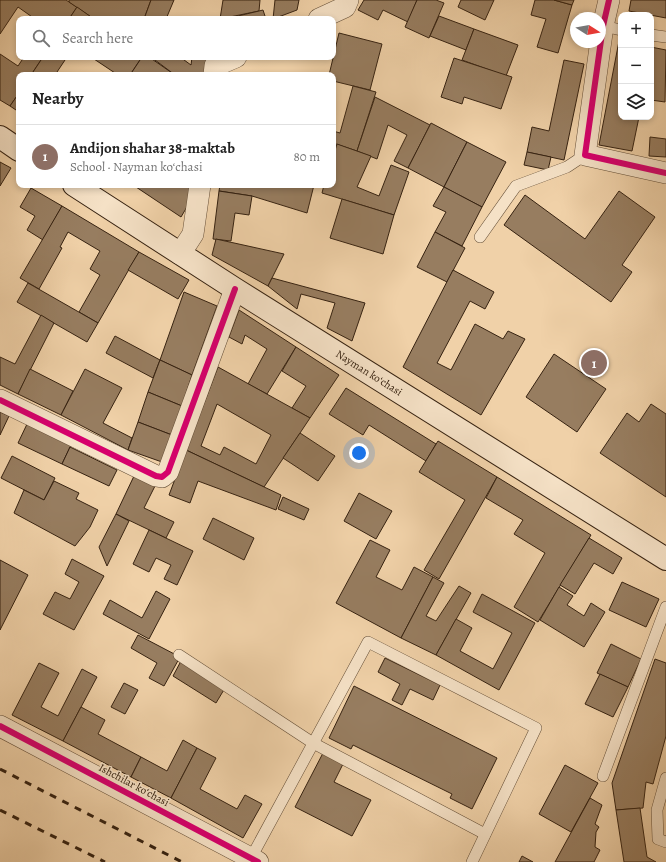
<!DOCTYPE html>
<meta charset="utf-8">
<style>
body{margin:0;font-family:Alegreya,serif;background:#f2f2f2;color:#222}
.controls{position:absolute;right:12px;top:12px;display:grid;overflow:hidden;border-radius:8px;box-shadow:0 2px 6px #0003}
.controls button{width:36px;height:36px;display:grid;place-items:center;padding:0;border:0;border-bottom:1px solid #e0e0e0;background:#fff;color:#222;font:20px sans-serif}
.compass{position:absolute;left:570px;top:12px;width:36px;height:36px;border-radius:50%;background:#fff;box-shadow:0 2px 6px #0003;rotate:101deg}
.you{position:absolute;left:359px;top:453px;width:14px;height:14px;margin:-10px;border:3px solid #fff;border-radius:50%;background:#1a73e8;box-shadow:0 0 0 6px #1a73e833}
.badge{display:grid;place-items:center;width:26px;height:26px;border-radius:50%;background:#2563eb;color:#fff;font-size:13px;font-weight:700}
.pin{position:absolute;translate:-50% -50%;border:2px solid #fff;box-shadow:0 1px 4px #0006}
.list{margin:0;padding:0;list-style:none}
h2{display:flex;justify-content:space-between;align-items:center;height:52px;margin:0;padding:0 16px;font-size:17px}
h2 small{font-size:13px;font-weight:400;color:#767676}
.list li{display:grid;grid-template-columns:26px 1fr auto;gap:12px;align-items:center;box-sizing:border-box;height:64px;padding:0 16px;border-top:1px solid #e0e0e0}
.list b{display:block;font-size:15px;white-space:nowrap}
.list p{margin:0;font-size:13px;white-space:nowrap;color:#767676}
.list em{font-size:13px;font-style:normal;color:#767676}
.icon{flex:none;width:22px;height:22px;fill:none;stroke:currentColor;stroke-width:2;stroke-linecap:round;stroke-linejoin:round}
.map{position:relative;flex:none;width:666px;height:862px;overflow:hidden}
.search{position:absolute;background:#fff;box-shadow:0 2px 6px #0003;left:16px;top:16px;width:320px;height:44px;display:flex;align-items:center;gap:10px;box-sizing:border-box;padding:0 14px;border-radius:8px;color:#767676;font-size:15px}
.panel{position:absolute;background:#fff;box-shadow:0 2px 6px #0003;left:16px;top:72px;width:320px;height:116px;border-radius:8px}
.map>svg:first-child{display:block}
.building{fill:#977d60;stroke:#362211;fill-rule:evenodd}
.lines{fill:none;stroke-linecap:round;stroke-linejoin:round}
.service-casing{stroke:#644e37;stroke-width:12}
.minor-casing{stroke:#644e37;stroke-width:22}
.secondary-casing{stroke:#362211;stroke-width:24}
.service{stroke:#f5e1c6;stroke-width:11}
.minor{stroke:#f5e1c6;stroke-width:21}
.secondary{stroke:#f5e1c6;stroke-width:22}
.rail{stroke:#362211;stroke-width:3;stroke-dasharray:7 7;stroke-linecap:butt}
.cycleway-casing{stroke:#f5e1c6;stroke-width:8}
.cycleway{stroke:#d6006c;stroke-width:6}
.labels{text-anchor:middle;dominant-baseline:central;stroke-width:3;stroke-linejoin:round;paint-order:stroke}
.street-label{font-size:11px;fill:#362211;stroke:#f5e1c6}
</style>
<div class="map">
<svg width="666" height="862" viewBox="0 0 666 862">
<rect width="100%" height="100%" fill="#f0d1a8"/>
<filter id="stains"><feTurbulence type="fractalNoise" baseFrequency=".005" numOctaves="4"/><feColorMatrix values="0 0 0 0 .2 0 0 0 0 .09 0 0 0 0 .02 0 0 0 .5 -.17"/></filter>
<radialGradient id="worn" r=".72"><stop offset=".6" stop-color="#630" stop-opacity="0"/><stop offset="1" stop-color="#630" stop-opacity=".3"/></radialGradient>
<g class="building">
<path d="M 0,0 L 66,0 L 77,7 L 69,19 L 35,19 L 18,7 L 0,34 Z"/>
<path d="M 69,0 L 151,0 L 144,19 L 94,19 L 69,2 Z"/>
<path d="M 151,0 L 174,0 L 166,19 L 144,19 Z"/>
<path d="M 223,0 L 260,0 L 259,11 L 220,19 Z"/>
<path d="M 275,0 L 299,0 L 297,10 L 273,19 Z"/>
<path d="M 364,0 L 417,0 L 408,22 L 383,10 L 378,20 L 358,10 Z"/>
<path d="M 417,0 L 436,0 L 444,3 L 429,38 L 405,27 Z"/>
<path d="M 461,0 L 494,0 L 485,20 L 458,7 Z"/>
<path d="M 535,0 L 554,0 L 572,5 L 558,53 L 537,47 L 546,19 L 531,15 Z"/>
<path d="M 554,0 L 574,0 L 572,5 Z"/>
<path d="M 631,0 L 666,0 L 666,18 L 629,11 Z"/>
<path d="M 77,7 L 94,19 L 69,19 Z"/>
<path d="M 263,10 L 266,19 L 225,19 L 259,11 Z"/>
<path d="M 439,16 L 474,29 L 466,50 L 430,36 Z"/>
<path d="M 474,29 L 518,45 L 506,76 L 462,60 Z"/>
<path d="M 339,33 L 382,44 L 370,90 L 333,81 L 333,75 L 329,75 Z"/>
<path d="M 619,41 L 621,42 L 621,117 L 639,117 L 632,151 L 599,145 Z"/>
<path d="M 651,47 L 666,50 L 665,102 L 651,100 Z"/>
<path d="M 0,54 L 18,66 L 24,57 L 43,57 L 31,75 L 19,75 L 19,93 L 10,106 L 0,100 Z"/>
<path d="M 43,57 L 67,57 L 55,75 L 31,75 Z"/>
<path d="M 91,57 L 142,57 L 130,75 L 118,75 Z"/>
<path d="M 142,57 L 149,57 L 175,75 L 130,75 Z"/>
<path d="M 151,57 L 180,57 L 191,65 L 192,57 L 215,57 L 212,75 L 175,75 Z"/>
<path d="M 454,58 L 512,77 L 501,109 L 464,97 L 462,104 L 441,97 Z"/>
<path d="M 564,60 L 584,64 L 564,160 L 527,152 L 532,127 L 549,131 Z"/>
<path d="M 353,86 L 376,92 L 357,151 L 333,143 L 333,131 L 340,133 Z"/>
<path d="M 19,93 L 19,112 L 10,106 Z"/>
<path d="M 375,97 L 430,125 L 408,168 L 394,161 L 407,135 L 388,125 L 377,159 L 357,151 Z"/>
<path d="M 431,123 L 467,142 L 444,187 L 408,168 Z"/>
<path d="M 650,137 L 666,139 L 666,157 L 649,156 Z"/>
<path d="M 467,142 L 506,162 L 482,207 L 444,187 Z"/>
<path d="M 337,144 L 371,156 L 357,187 L 379,196 L 391,165 L 409,172 L 394,215 L 322,193 L 324,185 L 333,185 L 333,157 Z"/>
<path d="M 527,152 L 551,157 L 548,170 L 524,165 Z"/>
<path d="M 0,162 L 11,168 L 0,186 Z"/>
<path d="M 133,185 L 193,185 L 191,200 L 181,217 Z"/>
<path d="M 220,185 L 314,185 L 307,213 L 252,196 L 219,191 Z"/>
<path d="M 444,187 L 482,207 L 462,246 L 435,232 L 446,212 L 433,206 Z"/>
<path d="M 31,188 L 62,206 L 43,240 L 27,230 L 35,216 L 20,207 Z"/>
<path d="M 219,191 L 252,196 L 249,215 L 235,213 L 231,241 L 213,239 Z"/>
<path d="M 619,191 L 655,217 L 622,265 L 632,272 L 611,302 L 504,225 L 525,195 L 585,239 Z"/>
<path d="M 342,199 L 394,215 L 383,254 L 330,238 Z"/>
<path d="M 62,206 L 139,252 L 98,323 L 79,312 L 100,275 L 90,269 L 100,251 L 68,232 L 60,247 L 62,248 L 39,289 L 20,278 Z"/>
<path d="M 435,232 L 465,248 L 447,282 L 417,267 Z"/>
<path d="M 216,239 L 284,254 L 268,286 L 212,255 Z"/>
<path d="M 139,252 L 189,280 L 178,299 L 128,270 Z"/>
<path d="M 453,270 L 494,292 L 485,309 L 470,301 L 437,363 L 451,370 L 475,324 L 503,339 L 508,331 L 525,339 L 481,415 L 403,367 Z"/>
<path d="M 272,278 L 365,303 L 352,341 L 327,328 L 335,303 L 301,294 L 297,309 L 268,286 Z"/>
<path d="M 28,283 L 98,323 L 87,342 L 17,302 Z"/>
<path d="M 184,292 L 217,306 L 192,375 L 160,360 Z"/>
<path d="M 239,310 L 296,347 L 267,394 L 248,384 L 267,349 L 245,335 L 242,344 L 229,337 Z"/>
<path d="M 41,315 L 54,323 L 18,394 L 0,385 L 0,357 L 15,364 Z"/>
<path d="M 115,336 L 160,360 L 153,378 L 106,353 Z"/>
<path d="M 296,347 L 339,375 L 310,418 L 292,408 L 306,386 L 282,371 Z"/>
<path d="M 554,354 L 606,389 L 577,432 L 526,397 Z"/>
<path d="M 160,360 L 192,375 L 182,406 L 148,392 Z"/>
<path d="M 218,367 L 310,418 L 264,487 L 186,450 ZM 217,404 L 271,435 L 256,464 L 224,447 L 220,455 L 201,446 Z"/>
<path d="M 30,369 L 73,391 L 61,415 L 18,394 Z"/>
<path d="M 85,369 L 122,388 L 103,423 L 132,438 L 128,450 L 61,415 Z"/>
<path d="M 346,388 L 436,444 L 426,461 L 369,425 L 363,435 L 329,414 Z"/>
<path d="M 148,392 L 182,406 L 172,435 L 138,422 Z"/>
<path d="M 651,404 L 666,414 L 666,497 L 600,453 L 627,413 L 639,422 Z"/>
<path d="M 0,412 L 9,416 L 0,435 Z"/>
<path d="M 28,422 L 72,443 L 62,464 L 18,443 Z"/>
<path d="M 138,422 L 172,435 L 162,462 L 128,450 Z"/>
<path d="M 300,433 L 335,456 L 318,481 L 283,458 Z"/>
<path d="M 438,441 L 497,477 L 439,579 L 424,570 L 465,500 L 419,472 Z"/>
<path d="M 70,447 L 117,470 L 109,486 L 62,464 Z"/>
<path d="M 186,450 L 281,495 L 276,510 L 198,481 L 190,503 L 169,495 Z"/>
<path d="M 12,456 L 55,478 L 44,500 L 1,478 Z"/>
<path d="M 134,476 L 155,486 L 144,508 L 174,522 L 166,538 L 116,514 Z"/>
<path d="M 497,477 L 591,535 L 538,622 L 514,607 L 545,553 L 514,534 L 523,520 L 486,498 Z"/>
<path d="M 54,481 L 79,493 L 76,499 L 98,510 L 90,527 L 75,546 L 14,513 L 24,490 L 44,500 Z"/>
<path d="M 359,493 L 392,511 L 376,539 L 344,521 Z"/>
<path d="M 283,497 L 309,509 L 304,520 L 278,509 Z"/>
<path d="M 116,514 L 129,521 L 107,566 L 99,547 Z"/>
<path d="M 213,518 L 254,538 L 244,560 L 203,539 Z"/>
<path d="M 149,530 L 193,551 L 177,585 L 164,579 L 171,565 L 156,558 L 149,572 L 133,564 Z"/>
<path d="M 589,538 L 622,558 L 613,574 L 594,563 L 575,594 L 560,585 Z"/>
<path d="M 370,540 L 390,550 L 376,577 L 402,590 L 414,567 L 433,577 L 401,638 L 336,603 Z"/>
<path d="M 72,559 L 104,576 L 74,630 L 43,614 L 55,592 L 70,599 L 79,582 L 65,574 Z"/>
<path d="M 0,560 L 28,575 L 0,630 Z"/>
<path d="M 433,577 L 444,583 L 426,616 L 436,621 L 459,586 L 471,593 L 436,655 L 401,638 Z"/>
<path d="M 622,582 L 659,599 L 646,627 L 609,610 Z"/>
<path d="M 559,587 L 573,596 L 567,605 L 584,616 L 591,603 L 605,612 L 584,647 L 540,620 Z"/>
<path d="M 156,591 L 170,599 L 149,639 L 103,614 L 110,600 L 142,618 Z"/>
<path d="M 482,594 L 535,623 L 499,690 L 436,655 L 456,619 L 472,628 L 460,651 L 493,669 L 512,633 L 473,612 Z"/>
<path d="M 138,635 L 180,657 L 164,686 L 149,678 L 157,663 L 131,648 Z"/>
<path d="M 611,644 L 641,659 L 628,687 L 597,673 Z"/>
<path d="M 385,658 L 440,685 L 433,700 L 410,689 L 402,705 L 392,700 L 400,684 L 378,672 Z"/>
<path d="M 655,659 L 666,663 L 666,736 L 653,784 L 646,782 L 643,808 L 616,810 L 612,783 Z"/>
<path d="M 181,661 L 225,688 L 216,703 L 173,676 Z"/>
<path d="M 39,663 L 59,673 L 41,707 L 58,716 L 82,669 L 97,677 L 63,741 L 12,715 Z"/>
<path d="M 600,674 L 628,687 L 613,717 L 585,704 Z"/>
<path d="M 124,683 L 138,690 L 125,714 L 111,707 Z"/>
<path d="M 354,686 L 497,758 L 472,809 L 450,798 L 452,794 L 353,745 L 351,749 L 329,738 Z"/>
<path d="M 81,707 L 105,720 L 98,734 L 141,757 L 131,777 L 63,741 Z"/>
<path d="M 183,740 L 197,748 L 171,798 L 131,777 L 141,757 L 167,771 Z"/>
<path d="M 197,748 L 216,758 L 200,789 L 237,809 L 245,795 L 262,804 L 243,838 L 171,798 Z"/>
<path d="M 323,753 L 343,764 L 334,782 L 371,800 L 352,836 L 295,807 Z"/>
<path d="M 565,765 L 598,783 L 571,832 L 539,814 Z"/>
<path d="M 590,798 L 602,805 L 595,824 L 599,827 L 596,832 L 595,847 L 600,850 L 594,862 L 555,862 Z"/>
<path d="M 640,808 L 647,857 L 656,862 L 624,862 L 616,810 Z"/>
<path d="M 522,856 L 533,862 L 519,862 Z"/>
</g>
<g class="lines">
<g class="service-casing">
<g id="service">
<path d="M 603,26 L 621,30"/>
<path d="M 651,35 L 666,37"/>
<path d="M 480,237 L 516,186 L 567,167 L 585,155"/>
<path d="M 179,655 L 313,743 L 485,834"/>
<path d="M 603,776 L 666,607"/>
<path d="M 666,778 L 657,810 L 658,839 L 666,842"/>
<path d="M 251,858 L 368,642 L 536,728 L 472,862"/>
</g>
</g>
<g class="minor-casing">
<g id="minor">
<path d="M 609,0 L 603,26 L 585,155 L 666,173"/>
<path d="M 319,19 L 345,7 L 348,0"/>
<path d="M 214,75 L 215,66 L 236,57"/>
<path d="M 180,254 L 193,234 L 200,185"/>
<path d="M 0,400 L 156,476 L 162,477 L 168,472 L 235,289"/>
<path d="M 0,726 L 258,862"/>
</g>
</g>
<g class="secondary-casing">
<g id="secondary">
<path d="M 0,137 L 19,150"/>
<path d="M 74,185 L 235,289 L 666,559"/>
</g>
</g>
<use href="#service" class="service"/>
<use href="#minor" class="minor"/>
<use href="#secondary" class="secondary"/>
<g class="rail">
<path d="M 0,769 L 182,862"/>
<path d="M 0,810 L 105,862"/>
</g>
<g class="cycleway-casing">
<g id="cycleway">
<path d="M 609,0 L 603,26 L 585,155 L 666,173"/>
<path d="M 0,400 L 156,476 L 162,477 L 168,472 L 235,289"/>
<path d="M 0,726 L 258,862"/>
</g>
</g>
<use href="#cycleway" class="cycleway"/>
</g>
<g class="labels">
<g class="street-label">
<text transform="translate(369 373) rotate(32)">Nayman koʻchasi</text>
<text transform="translate(134 785) rotate(28)">Ishchilar koʻchasi</text>
</g>
</g>
<rect width="100%" height="100%" filter="url(#stains)"/>
<rect width="100%" height="100%" fill="url(#worn)"/>
</svg>
<div class="controls">
<button>+</button>
<button>−</button>
<button><svg class="icon" aria-label="layers" viewBox="0 0 24 24"><path d="M12 4l9 5-9 5-9-5zM3 14l9 5 9-5"/></svg></button>
</div>
<svg class="compass" viewBox="-18 -18 36 36"><path d="M0-13l5 13h-10z" fill="#e53935"/><path d="M0 13l5-13h-10z" fill="#767676"/></svg>
<div class="you"></div>
<div class="pin badge" style="left:594px;top:363px;background:#8d6e63">1</div>
<div class="search"><svg class="icon" aria-label="search" viewBox="0 0 24 24"><circle cx="10" cy="10" r="6"/><path d="M15 15l6 6"/></svg>Search here</div>
<section class="panel">
<h2>Nearby<small></small></h2>
<ul class="list">
<li><span class="badge" style="background:#8d6e63">1</span><div><b>Andijon shahar 38-maktab</b><p>School · Nayman koʻchasi</p></div><em>80 m</em></li>
</ul>
</section>
</div>
